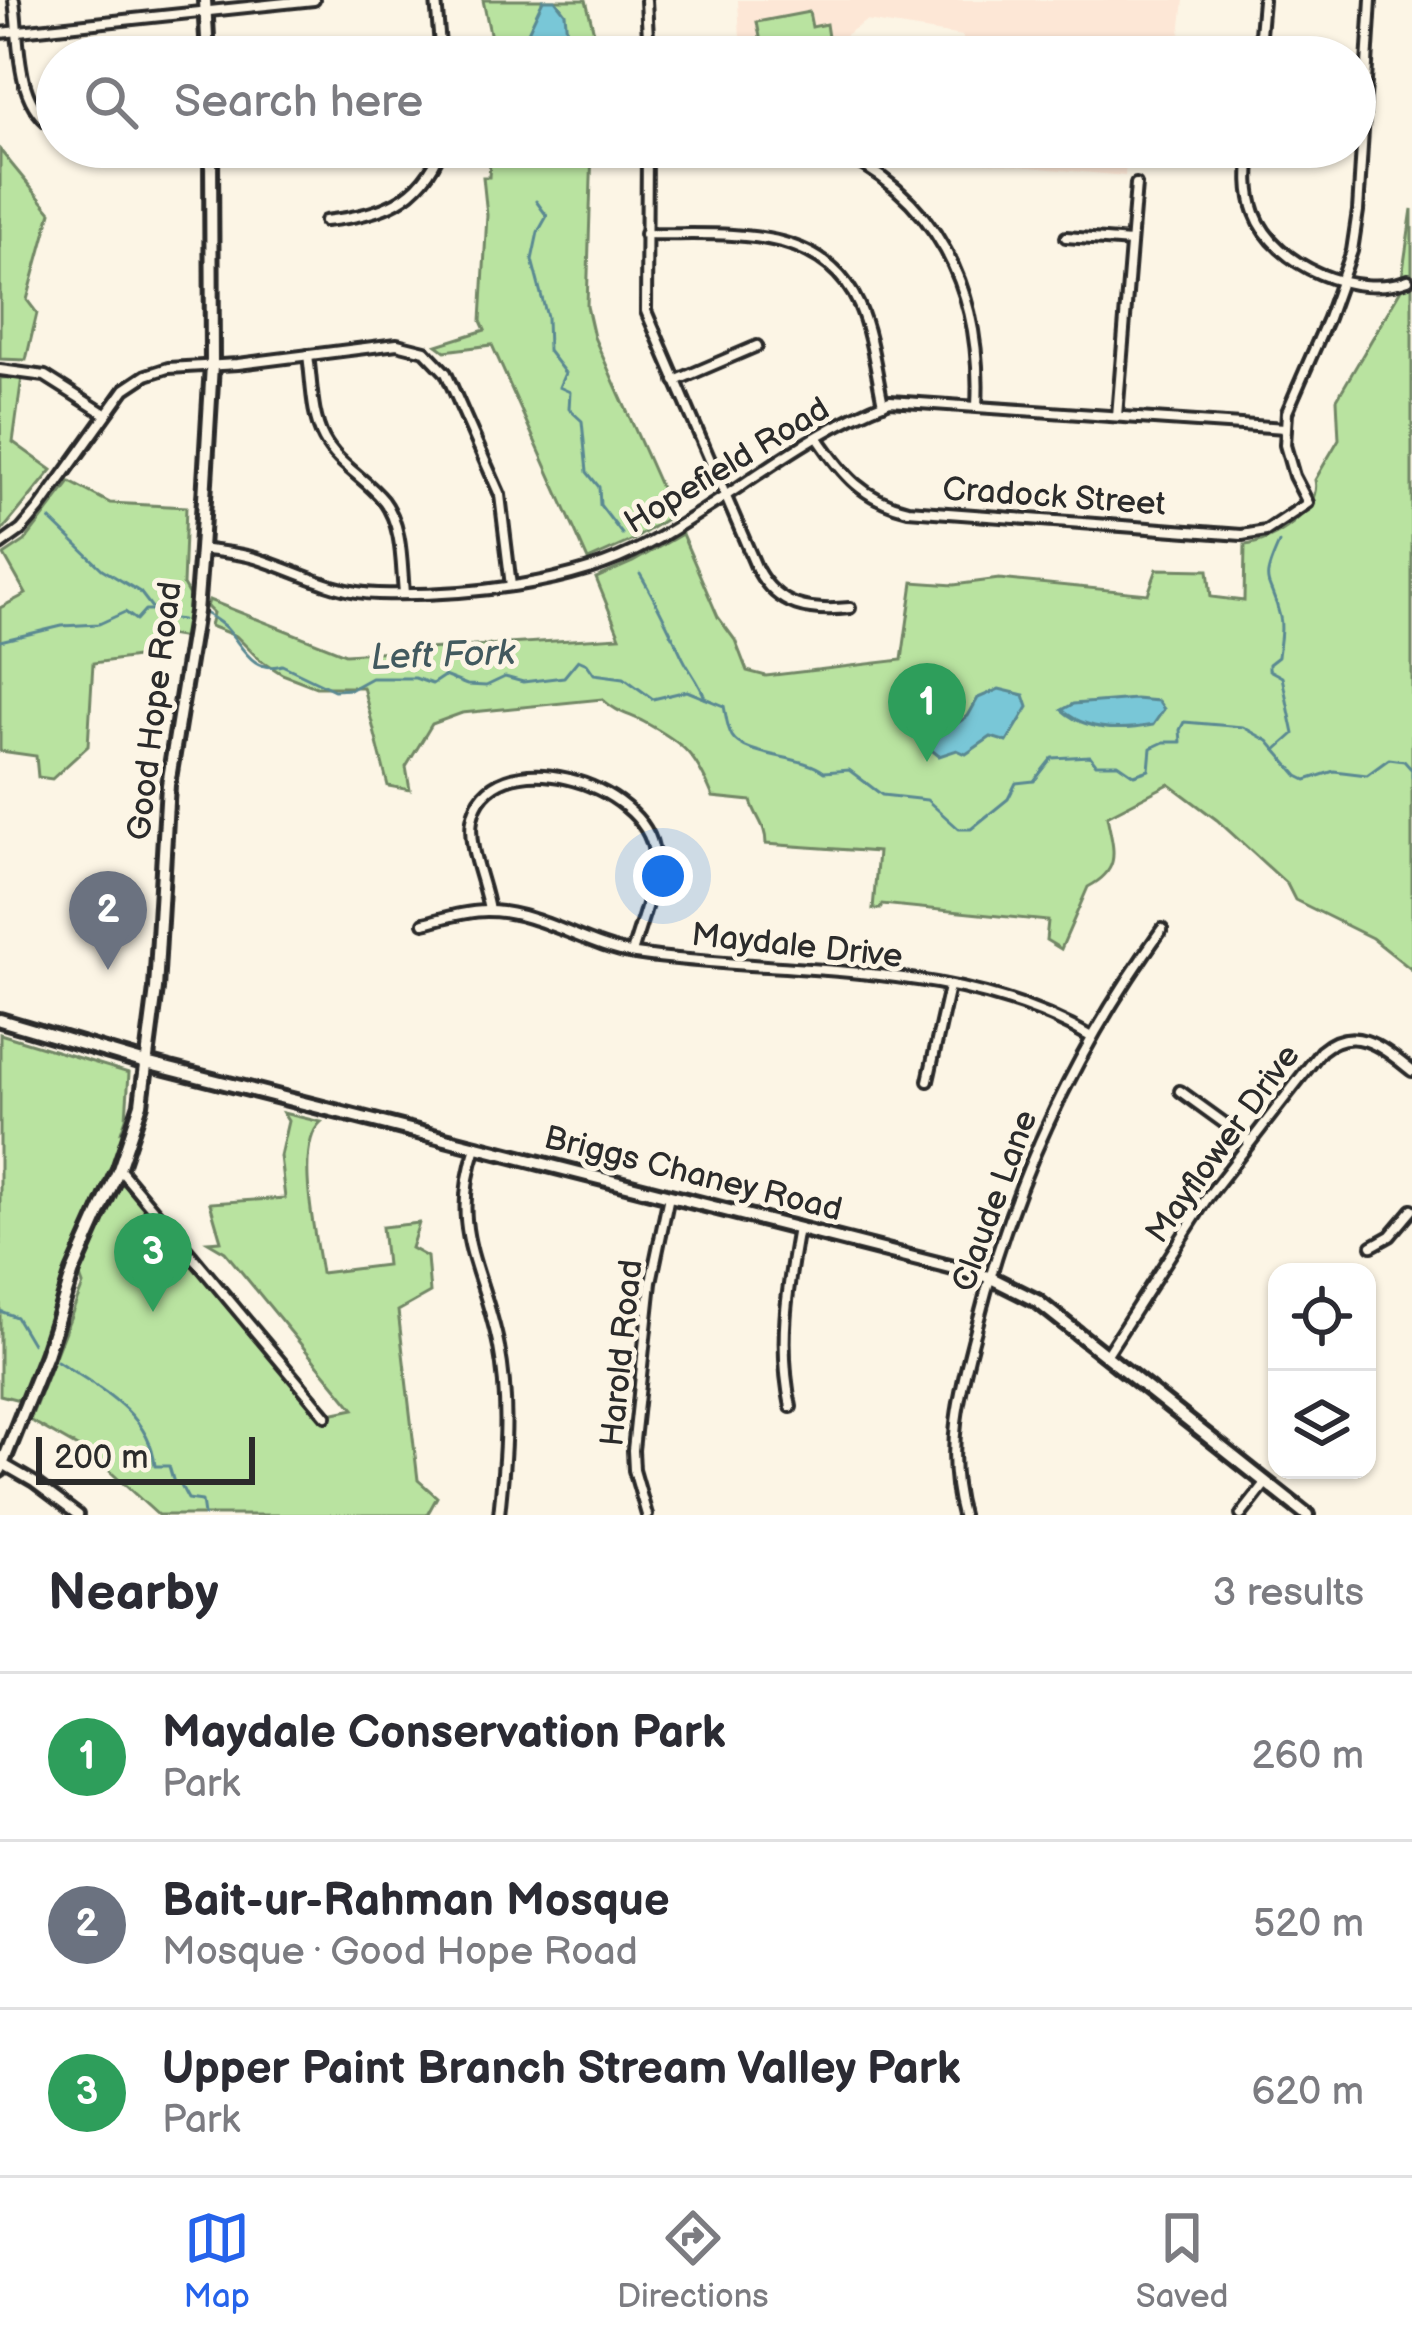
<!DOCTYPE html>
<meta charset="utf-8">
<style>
body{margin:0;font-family:"Balsamiq Sans",sans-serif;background:#f2f2f3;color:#2b2b33}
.controls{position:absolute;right:36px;bottom:36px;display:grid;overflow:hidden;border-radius:24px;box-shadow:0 3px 9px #0004}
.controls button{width:108px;height:108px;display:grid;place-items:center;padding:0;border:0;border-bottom:3px solid #e1e1e2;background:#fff;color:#2b2b33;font:60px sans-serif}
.scale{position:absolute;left:36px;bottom:30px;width:219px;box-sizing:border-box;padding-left:12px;border:6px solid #2b2b2b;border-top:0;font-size:33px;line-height:42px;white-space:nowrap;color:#2b2b2b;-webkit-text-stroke:9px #fcf5e5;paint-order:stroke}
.you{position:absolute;left:663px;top:876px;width:42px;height:42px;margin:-30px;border:9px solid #fff;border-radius:50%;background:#1a73e8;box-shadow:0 0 0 18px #1a73e833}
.badge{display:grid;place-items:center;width:78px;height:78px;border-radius:50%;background:#2563eb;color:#fff;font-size:39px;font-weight:700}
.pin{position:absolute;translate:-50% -99px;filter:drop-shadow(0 3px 6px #0008)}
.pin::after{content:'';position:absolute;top:63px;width:42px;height:36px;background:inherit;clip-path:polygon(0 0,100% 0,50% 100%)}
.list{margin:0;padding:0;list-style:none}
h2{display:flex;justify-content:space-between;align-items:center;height:156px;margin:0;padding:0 48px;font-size:51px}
h2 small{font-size:39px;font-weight:400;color:#7c7c81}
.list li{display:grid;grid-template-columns:78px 1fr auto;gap:36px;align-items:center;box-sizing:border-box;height:168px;padding:0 48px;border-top:3px solid #e1e1e2}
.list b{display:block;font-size:45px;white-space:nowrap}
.list p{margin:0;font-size:39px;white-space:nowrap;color:#7c7c81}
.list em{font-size:39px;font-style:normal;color:#7c7c81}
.icon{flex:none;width:66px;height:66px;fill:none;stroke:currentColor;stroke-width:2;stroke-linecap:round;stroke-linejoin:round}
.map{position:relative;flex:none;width:1412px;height:1515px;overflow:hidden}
.search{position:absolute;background:#fff;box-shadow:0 3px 9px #0004;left:36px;right:36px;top:36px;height:132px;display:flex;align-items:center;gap:30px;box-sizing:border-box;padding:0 42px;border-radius:66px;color:#7c7c81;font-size:45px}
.sheet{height:660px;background:#fff}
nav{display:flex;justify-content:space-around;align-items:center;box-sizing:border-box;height:168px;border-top:3px solid #e1e1e2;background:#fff;font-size:33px;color:#7c7c81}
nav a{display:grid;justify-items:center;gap:6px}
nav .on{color:#2563eb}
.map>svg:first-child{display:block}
.built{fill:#fde7d6}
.green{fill:#b9e3a0;stroke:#728766;stroke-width:3}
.water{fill:#79c7d7;stroke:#5a8992;stroke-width:3}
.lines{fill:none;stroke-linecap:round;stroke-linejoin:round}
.stream{stroke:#5a8992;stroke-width:3}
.street-casing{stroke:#2b2b2b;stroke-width:16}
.secondary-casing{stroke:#2b2b2b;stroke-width:20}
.street{stroke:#fcf5e5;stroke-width:8}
.secondary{stroke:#fcf5e5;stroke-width:10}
.labels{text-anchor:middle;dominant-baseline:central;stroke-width:10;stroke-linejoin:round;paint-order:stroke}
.street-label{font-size:33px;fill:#2b2b2b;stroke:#fcf5e5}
.water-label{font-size:36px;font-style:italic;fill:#425a5f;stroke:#fcf5e5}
</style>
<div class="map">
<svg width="1412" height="1515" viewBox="0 0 1412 1515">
<rect width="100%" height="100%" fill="#fcf5e5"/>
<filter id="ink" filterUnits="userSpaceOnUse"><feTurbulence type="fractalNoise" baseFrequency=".00833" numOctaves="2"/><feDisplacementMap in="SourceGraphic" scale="24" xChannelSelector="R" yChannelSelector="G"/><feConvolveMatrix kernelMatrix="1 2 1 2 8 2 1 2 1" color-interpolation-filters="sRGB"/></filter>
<g filter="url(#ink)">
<g class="built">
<path d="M 738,0 L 1184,0 L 1180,34 L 1134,41 L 1132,57 L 963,57 L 963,36 L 866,21 L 813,57 L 741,57 Z"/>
<path d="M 958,147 L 1127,147 L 1125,176 L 957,160 Z"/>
</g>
<g class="green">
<path d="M 483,0 L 586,0 L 596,41 L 595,57 L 495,57 Z"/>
<path d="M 809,12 L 812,27 L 826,24 L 829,44 L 816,46 L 816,50 L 764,57 L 757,22 Z"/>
<path d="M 491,147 L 592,147 L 587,306 L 594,337 L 673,515 L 633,540 L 588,560 L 492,345 L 445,351 L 437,345 L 485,330 L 481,321 L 487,215 L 483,177 L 489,177 Z"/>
<path d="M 0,150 L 51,212 L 27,300 L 37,313 L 26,360 L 0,359 Z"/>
<path d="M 1412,209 L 1412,970 L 1372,938 L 1295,900 L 1287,884 L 1217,820 L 1169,784 L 1107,816 C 1113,849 1123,869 1088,887 L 1061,949 L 1046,940 L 1048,921 L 882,904 L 880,909 L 873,909 L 878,852 L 766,844 C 766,825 756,818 751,801 L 713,797 C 696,755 685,744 644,722 C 628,714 616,712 602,699 L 462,713 L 432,724 L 406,767 L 410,790 L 388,786 L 363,687 L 316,687 L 282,674 L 259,659 L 236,636 L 210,626 L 213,613 L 207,607 L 209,600 L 345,654 L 620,637 L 596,578 L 633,562 L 682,534 L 718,617 L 735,640 L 747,671 L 766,676 L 902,660 L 913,582 L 954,585 L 999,579 L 1148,594 L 1157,569 L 1208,570 L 1211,597 L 1244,601 L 1245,545 C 1272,543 1322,510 1315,480 L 1339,439 L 1337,399 L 1400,291 Z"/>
<path d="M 22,377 L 13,442 L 52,470 L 1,532 L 0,378 Z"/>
<path d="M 70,482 L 110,503 L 186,507 L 183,585 L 191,599 L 186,638 L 168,635 L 151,655 L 93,663 L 88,746 L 52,779 L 38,777 L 36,756 L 0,751 L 0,608 L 26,594 L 4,555 L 25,541 Z"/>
<path d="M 0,1034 L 129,1073 L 126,1118 L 121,1132 L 129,1135 L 23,1401 L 0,1395 Z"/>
<path d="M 283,1113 L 321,1122 C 294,1146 316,1238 321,1273 L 386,1265 L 382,1227 L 419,1223 L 411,1248 L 427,1257 L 430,1293 L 398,1311 L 418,1480 L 437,1497 L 427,1515 L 158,1515 L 93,1456 L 30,1420 L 83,1285 L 79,1274 L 119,1174 L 320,1416 L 354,1409 L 225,1252 L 208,1242 L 221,1241 L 210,1203 L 285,1198 L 280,1156 L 288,1121 Z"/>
</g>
<g class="water">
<path d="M 543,0 L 555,0 L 565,13 L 569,57 L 521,57 L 526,36 Z"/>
<path d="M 999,689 L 1024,695 L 1028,707 L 1007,742 L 991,737 L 966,754 L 957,750 L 939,756 L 924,744 L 932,725 L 959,722 L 968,716 L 978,698 Z"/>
<path d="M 1135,699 L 1158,701 L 1164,709 L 1153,725 C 1122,731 1087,732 1062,710 L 1073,704 Z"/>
</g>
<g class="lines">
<g class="stream">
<path d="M 536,201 L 547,216 L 538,232 L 532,260 L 547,317 L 548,351 L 565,373 L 559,387 L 570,392 L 569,409 L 582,421 L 587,472 L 599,487 L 600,505 L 622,534"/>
<path d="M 50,519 L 102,569 L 140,592 L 159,617 L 182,620"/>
<path d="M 640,574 C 656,600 668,627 681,654 C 688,670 699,681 705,698"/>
<path d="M 202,611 C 210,616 221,622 227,629 C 243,647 253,674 282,665 L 334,690 L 351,689 L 371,678 L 415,678 L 432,684 L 444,676 L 467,685 L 486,686 L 505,677 L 523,682 L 564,677 L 578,660 L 587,664 L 594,674 L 624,678 L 653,699 L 687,691 L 724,706 C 726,715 727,728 732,736 C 744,757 802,755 824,772 L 849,770 L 882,795 L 927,800 L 959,829 L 971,829 L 1008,799 L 1016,783 L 1034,781 L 1052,758 L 1090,756 L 1096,764 L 1118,764 L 1134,775 L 1149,770 L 1151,748 L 1164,742 L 1181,742 L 1180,730 L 1184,722 L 1243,727 L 1268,741 L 1298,776 L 1306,780 L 1334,771 L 1367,775 L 1389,759 L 1404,761 L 1412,770"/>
<path d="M 0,641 L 62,626 L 99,624 L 125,612 L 136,620 L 145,610 L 154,610"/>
<path d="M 1276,750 L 1294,734 L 1282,677 L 1269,670 L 1269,664 L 1278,657 C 1279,645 1283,629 1280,617 C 1271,577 1258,589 1279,543"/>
<path d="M 1412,772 L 1412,777"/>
<path d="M 0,1311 L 16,1317 L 32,1344"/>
<path d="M 57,1361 C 99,1388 150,1413 155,1466 L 169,1466 L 174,1483 L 180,1484 L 188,1499 L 202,1501 L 204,1515"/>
</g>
<g class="street-casing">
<g id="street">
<path d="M 14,0 C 20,42 14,105 57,129"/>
<path d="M 436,0 L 441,57"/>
<path d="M 646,0 L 649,57"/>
<path d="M 0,33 L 314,0"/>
<path d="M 1258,57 L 1263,0"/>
<path d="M 89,147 L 95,150"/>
<path d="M 647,147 L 646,311 L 757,569 C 778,608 810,612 850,608"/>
<path d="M 827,147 C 937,192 983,291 977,406"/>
<path d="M 1251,147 C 1249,170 1247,191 1255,213 C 1275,267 1357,299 1408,280"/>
<path d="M 858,160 L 864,147"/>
<path d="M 325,221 C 380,215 421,202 442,147"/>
<path d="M 645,234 C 721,236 821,221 859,305 C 872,335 876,372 883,404"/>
<path d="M 1066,237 L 1131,242"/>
<path d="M 308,355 C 312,382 311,415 324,439 C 338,465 366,478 384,501 C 403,527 401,563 404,593"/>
<path d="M 0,370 L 45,376 L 105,414"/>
<path d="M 675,381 L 757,346"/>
<path d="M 1117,416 L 1136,184"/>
<path d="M 818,438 C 843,475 863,499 908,510 L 1242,535 L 1266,531 L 1308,503 L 1294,476 L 1285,445 L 1287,412 L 1328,318 L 1352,251 L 1358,211 L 1371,0"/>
<path d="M 0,545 L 21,530 L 39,509 L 125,389 L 146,375 L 168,368 L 238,364 L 397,344 L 425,351 L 446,373 L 500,495 L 511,586"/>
<path d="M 201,549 C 219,552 238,553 255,558 C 297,571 334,593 378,594 C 462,596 572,586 646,545 C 728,501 802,434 890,401 L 1285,428"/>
<path d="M 489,911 C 485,883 467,848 472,820 C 488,736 648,782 654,854 C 657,885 640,923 632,953"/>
<path d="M 424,923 C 444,918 466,911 487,911 C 539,911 585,946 635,954 C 784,976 956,957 1091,1037"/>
<path d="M 928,1081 L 949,987"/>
<path d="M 1180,1091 L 1249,1141"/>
<path d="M 476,1147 C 448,1233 483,1266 499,1347 C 510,1404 505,1458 499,1515"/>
<path d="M 120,1170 L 326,1416"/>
<path d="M 1372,1246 L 1390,1236 L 1412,1210"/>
<path d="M 1107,1354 L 1207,1198 L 1321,1051 C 1355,1022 1384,1049 1412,1071"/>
<path d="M 791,1407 C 778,1345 787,1290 798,1228"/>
<path d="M 1,1463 L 34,1482 L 78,1515"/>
<path d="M 647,1515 L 634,1470 L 633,1450 L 651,1282 L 669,1196"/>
<path d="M 962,1515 C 944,1450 960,1389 977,1326 C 1013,1181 1075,1050 1162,929"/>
<path d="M 1241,1515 L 1266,1483"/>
</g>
</g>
<g class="secondary-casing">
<g id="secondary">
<path d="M 205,0 L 208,57"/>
<path d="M 0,1020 L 146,1063 L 989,1277 L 1037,1301 L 1307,1515"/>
<path d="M 0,1470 L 46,1355 L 73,1272 L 119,1169 L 141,1104 L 156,989 L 168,785 L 196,612 L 201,549 L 212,365 L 211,147"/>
</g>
</g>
<use href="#street" class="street"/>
<use href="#secondary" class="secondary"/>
</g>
</g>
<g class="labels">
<g class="street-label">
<text transform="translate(727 466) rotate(-31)">Hopefield Road</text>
<text transform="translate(1054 497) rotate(4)">Cradock Street</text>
<text transform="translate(155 711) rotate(-83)">Good Hope Road</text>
<text transform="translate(797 946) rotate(6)">Maydale Drive</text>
<text transform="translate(1223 1144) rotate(-54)">Mayflower Drive</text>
<text transform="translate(693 1174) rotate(14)">Briggs Chaney Road</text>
<text transform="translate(995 1201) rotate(-70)">Claude Lane</text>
<text transform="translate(622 1353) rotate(-84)">Harold Road</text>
</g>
<g class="water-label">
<text transform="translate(443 656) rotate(-2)">Left Fork</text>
</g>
</g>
</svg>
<div class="controls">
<button><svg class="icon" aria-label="locate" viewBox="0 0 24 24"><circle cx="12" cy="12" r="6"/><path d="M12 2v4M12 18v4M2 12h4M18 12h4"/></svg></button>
<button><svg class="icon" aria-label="layers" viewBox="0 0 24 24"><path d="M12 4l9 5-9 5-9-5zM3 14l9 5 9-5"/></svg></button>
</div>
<div class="scale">200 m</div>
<div class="you"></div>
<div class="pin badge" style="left:927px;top:762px;background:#2e9e5b">1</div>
<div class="pin badge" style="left:108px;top:970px;background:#6b7280">2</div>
<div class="pin badge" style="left:153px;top:1312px;background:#2e9e5b">3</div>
<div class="search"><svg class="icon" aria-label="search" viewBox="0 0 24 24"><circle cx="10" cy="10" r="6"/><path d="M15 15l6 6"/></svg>Search here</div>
</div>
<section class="sheet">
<h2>Nearby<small>3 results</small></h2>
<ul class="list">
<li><span class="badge" style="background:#2e9e5b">1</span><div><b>Maydale Conservation Park</b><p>Park</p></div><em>260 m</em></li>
<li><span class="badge" style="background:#6b7280">2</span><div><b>Bait-ur-Rahman Mosque</b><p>Mosque · Good Hope Road</p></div><em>520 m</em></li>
<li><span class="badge" style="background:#2e9e5b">3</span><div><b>Upper Paint Branch Stream Valley Park</b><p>Park</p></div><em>620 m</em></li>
</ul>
</section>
<nav>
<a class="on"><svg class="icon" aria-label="map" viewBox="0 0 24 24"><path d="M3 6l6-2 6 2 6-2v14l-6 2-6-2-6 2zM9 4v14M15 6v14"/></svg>Map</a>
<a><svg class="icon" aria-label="directions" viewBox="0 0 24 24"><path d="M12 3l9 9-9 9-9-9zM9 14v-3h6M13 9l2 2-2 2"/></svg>Directions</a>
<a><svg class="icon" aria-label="saved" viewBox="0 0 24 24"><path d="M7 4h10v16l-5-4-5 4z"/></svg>Saved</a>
</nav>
